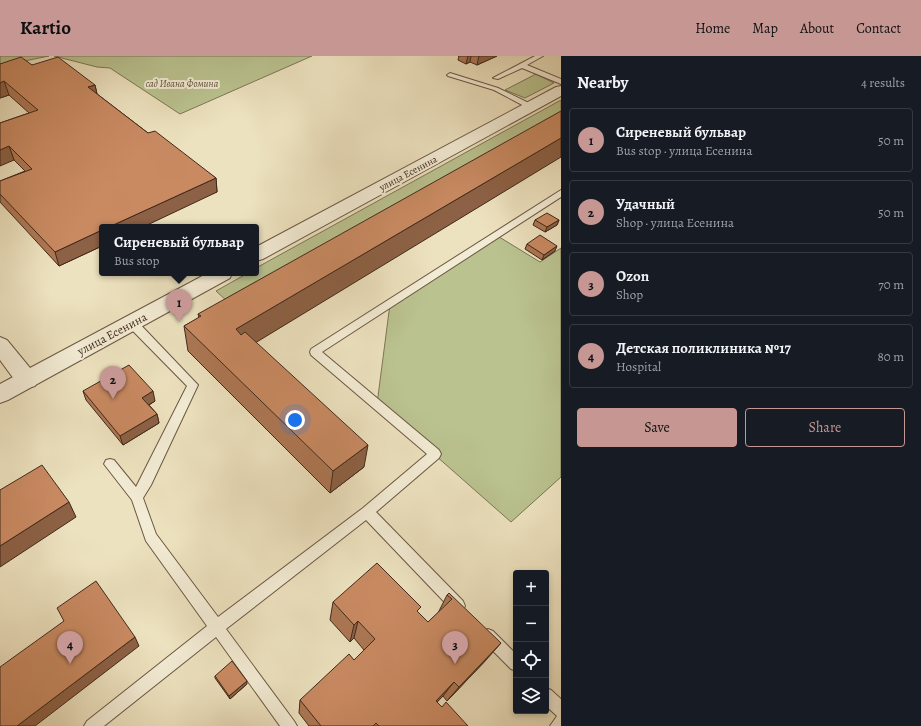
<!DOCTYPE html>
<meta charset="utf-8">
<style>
body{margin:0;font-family:Alegreya,serif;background:#242831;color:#f1f3f6}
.controls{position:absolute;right:12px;bottom:12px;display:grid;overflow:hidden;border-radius:4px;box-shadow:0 2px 6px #0003}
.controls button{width:36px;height:36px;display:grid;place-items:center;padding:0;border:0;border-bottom:1px solid #363941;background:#171b24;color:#f1f3f6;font:20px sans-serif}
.you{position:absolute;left:295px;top:364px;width:14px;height:14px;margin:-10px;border:3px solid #fff;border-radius:50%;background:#1a73e8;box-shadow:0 0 0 6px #1a73e833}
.badge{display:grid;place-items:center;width:26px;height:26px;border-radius:50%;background:#c59692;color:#111;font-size:13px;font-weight:700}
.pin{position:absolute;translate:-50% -33px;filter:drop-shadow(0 1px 2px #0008)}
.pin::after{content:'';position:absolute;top:21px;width:14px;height:12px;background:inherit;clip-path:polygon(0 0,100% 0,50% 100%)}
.popup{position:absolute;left:99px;top:168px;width:160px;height:52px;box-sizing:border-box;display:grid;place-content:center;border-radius:4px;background:#171b24;filter:drop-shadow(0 1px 3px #0005);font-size:13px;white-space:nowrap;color:#9ea1a6}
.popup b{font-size:15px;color:#f1f3f6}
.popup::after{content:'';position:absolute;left:50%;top:100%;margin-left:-8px;border:8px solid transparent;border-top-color:#171b24}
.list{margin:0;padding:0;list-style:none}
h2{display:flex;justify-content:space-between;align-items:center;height:52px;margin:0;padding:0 16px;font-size:17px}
h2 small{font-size:13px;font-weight:400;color:#9ea1a6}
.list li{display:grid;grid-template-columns:26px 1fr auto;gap:12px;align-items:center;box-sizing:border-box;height:64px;margin:0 8px 8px;padding:0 8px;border:1px solid #363941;border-radius:4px}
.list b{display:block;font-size:15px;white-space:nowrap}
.list p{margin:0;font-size:13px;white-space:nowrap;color:#9ea1a6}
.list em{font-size:13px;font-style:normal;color:#9ea1a6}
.actions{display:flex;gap:8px;padding:12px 16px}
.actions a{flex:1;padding:9px 0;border:1px solid #c59692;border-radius:4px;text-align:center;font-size:14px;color:#c59692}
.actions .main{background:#c59692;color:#111}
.icon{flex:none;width:22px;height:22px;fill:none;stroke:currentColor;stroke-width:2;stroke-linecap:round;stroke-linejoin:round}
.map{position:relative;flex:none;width:561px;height:670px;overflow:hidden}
header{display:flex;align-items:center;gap:24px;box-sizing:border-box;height:56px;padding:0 20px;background:#c59692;color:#111}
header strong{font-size:19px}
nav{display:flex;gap:22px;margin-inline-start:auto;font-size:14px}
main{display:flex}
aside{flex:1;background:#171b24}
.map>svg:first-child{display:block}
.green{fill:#bac390;stroke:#7d7656}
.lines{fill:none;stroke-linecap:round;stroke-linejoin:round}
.service-casing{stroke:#6b5744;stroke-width:2}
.minor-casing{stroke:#6b5744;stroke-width:2}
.tertiary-casing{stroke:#6b5744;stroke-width:2}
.service{fill:#f3ecd5;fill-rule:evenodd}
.minor{fill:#f3ecd5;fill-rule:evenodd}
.tertiary{fill:#f3ecd5;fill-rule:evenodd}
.wall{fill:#ad7754;stroke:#40291b}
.shaded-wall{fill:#8d6145;stroke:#40291b}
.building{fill:#c98a62;stroke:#40291b}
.labels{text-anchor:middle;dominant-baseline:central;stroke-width:4;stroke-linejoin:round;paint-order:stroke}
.far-park-label{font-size:10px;font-style:italic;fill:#5e5038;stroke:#f3ecd5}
.far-street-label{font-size:10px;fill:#40291b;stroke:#f3ecd5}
.street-label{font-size:12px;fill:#40291b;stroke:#f3ecd5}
</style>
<header>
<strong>Kartio</strong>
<nav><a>Home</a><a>Map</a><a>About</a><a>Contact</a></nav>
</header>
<main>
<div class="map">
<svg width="561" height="670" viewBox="0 0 561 670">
<rect width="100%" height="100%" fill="#ede2bf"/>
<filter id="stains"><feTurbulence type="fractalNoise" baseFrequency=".005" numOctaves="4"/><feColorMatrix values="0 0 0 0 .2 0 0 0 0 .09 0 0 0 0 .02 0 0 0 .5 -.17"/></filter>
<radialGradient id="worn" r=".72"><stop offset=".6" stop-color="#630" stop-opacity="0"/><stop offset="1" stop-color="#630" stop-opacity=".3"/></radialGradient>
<g class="green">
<path d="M 0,0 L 49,0 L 0,10 Z"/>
<path d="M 54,0 L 312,0 L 180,58 L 110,12 L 97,11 Z"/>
<path d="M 536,18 L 554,27 L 525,42 L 505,34 Z"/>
<path d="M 561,44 L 561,58 L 228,246 L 216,235 L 248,217 L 256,217 L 256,212 Z"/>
<path d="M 496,179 L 540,206 L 561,192 L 561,421 L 511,466 L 377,348 L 390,248 Z"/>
</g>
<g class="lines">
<g class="service-casing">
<g id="service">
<path d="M 535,0 L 543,0 L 527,9 L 561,23 L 561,28 L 522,12 L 498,23 L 493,22 Z"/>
<path d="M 450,17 L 498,32 L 535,50 L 531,52 L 528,52 L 494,34 L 448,20 L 447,19 Z"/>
<path d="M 561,134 L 561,141 L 322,296 L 439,394 L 441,398 L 439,402 L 376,456 L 463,545 L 465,550 L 463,555 L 458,557 L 453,555 L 366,464 L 226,573 L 294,665 L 297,670 L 280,670 L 216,581 L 104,670 L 84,670 L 87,665 L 207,570 L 146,485 L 132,444 L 104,408 L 106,404 L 110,403 L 114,404 L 136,431 L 187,330 L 128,270 L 127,267 L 128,264 L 136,264 L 198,329 L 151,429 L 143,442 L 156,478 L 218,561 L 363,452 L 427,398 L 311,299 L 310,296 L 311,293 Z"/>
<path d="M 488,573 L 493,575 L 516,598 L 516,615 L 511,613 L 483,585 L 481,580 L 483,575 Z"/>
<path d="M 546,632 L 551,634 L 561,643 L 561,670 L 550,670 L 557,660 L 546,650 Z"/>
</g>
</g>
<g class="minor-casing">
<path id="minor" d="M 0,281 L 7,284 L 35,318 L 38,324 L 35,330 L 27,332 L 19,330 L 0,304 Z"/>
</g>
<g class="tertiary-casing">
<g id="tertiary">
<path d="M 561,30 L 561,40 L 263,203 L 256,205 L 256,191 L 556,31 Z"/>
<path d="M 208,217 L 232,217 L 230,222 L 8,344 L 0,347 L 0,328 Z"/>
</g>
</g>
<use href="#service" class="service"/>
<use href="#minor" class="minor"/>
<use href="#tertiary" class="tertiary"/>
</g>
<g class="wall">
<path d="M 458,0 L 497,0 L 477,9 L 470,6 L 466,8 L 458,4 L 459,0 Z"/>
<path d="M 0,8 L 32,9 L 95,29 L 97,38 L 148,77 L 216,122 L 217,136 L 102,171 L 102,190 L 59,210 L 0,146 L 0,125 L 25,115 L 14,104 L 0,67 L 29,57 L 9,39 L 0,42 Z"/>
<path d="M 535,164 L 559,164 L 557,169 L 545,176 L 533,169 Z"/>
<path d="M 527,188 L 555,195 L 542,204 L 525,193 Z"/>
<path d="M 198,258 L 256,287 L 364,411 L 330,437 L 188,295 L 184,270 L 199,262 Z"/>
<path d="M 83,335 L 155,345 L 149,349 L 157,358 L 159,367 L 123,389 L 86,344 Z"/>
<path d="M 449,537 L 487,603 L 447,645 L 443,640 L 437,646 L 442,651 L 468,670 L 309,670 L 299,657 L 300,644 L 354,604 L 364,594 L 354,582 L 350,586 L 330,564 L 333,546 L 418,556 L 428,566 L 438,557 L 447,539 Z"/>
<path d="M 215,620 L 247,628 L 230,643 L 215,622 Z"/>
</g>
<g class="shaded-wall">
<path d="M 468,0 L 471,0 L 470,6 L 466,8 Z"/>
<path d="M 479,0 L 497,0 L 477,9 Z"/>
<path d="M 4,25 L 9,39 L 0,42 L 0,27 Z"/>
<path d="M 95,29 L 98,43 L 88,31 Z"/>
<path d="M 561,82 L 561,101 L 237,298 L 236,273 Z"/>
<path d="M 9,90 L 14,104 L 0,110 L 0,94 Z"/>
<path d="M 216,122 L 217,136 L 143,171 L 109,171 Z"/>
<path d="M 559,164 L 557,169 L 545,176 L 547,171 Z"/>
<path d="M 102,174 L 102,190 L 59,210 L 55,196 Z"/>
<path d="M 557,190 L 555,195 L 542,204 L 544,199 Z"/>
<path d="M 153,335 L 155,345 L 145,351 L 142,342 Z"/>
<path d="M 157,358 L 159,367 L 123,389 L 120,380 Z"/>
<path d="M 368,389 L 364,411 L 330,437 L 333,415 Z"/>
<path d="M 69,446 L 76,461 L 0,511 L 0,490 Z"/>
<path d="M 358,565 L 354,582 L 350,586 L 354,569 Z"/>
<path d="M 135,581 L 139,590 L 35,670 L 17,670 Z"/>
<path d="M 501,587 L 487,603 L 447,645 L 459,631 Z"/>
<path d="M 247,625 L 247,628 L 230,643 L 229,640 Z"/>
<path d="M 454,626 L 443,640 L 426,658 L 436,645 Z"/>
</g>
<g class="building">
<path d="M 21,1 L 32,9 L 58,1 L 95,29 L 88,31 L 148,77 L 155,75 L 216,122 L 109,171 L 102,171 L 102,174 L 55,196 L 0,138 L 0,125 L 32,113 L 9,90 L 0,94 L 0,67 L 38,54 L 4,25 L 0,27 L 0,8 Z"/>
<path d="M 561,55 L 561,82 L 236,273 L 241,279 L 245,276 L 368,389 L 333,415 L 184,270 L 201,260 L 198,258 Z"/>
<path d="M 547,157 L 559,164 L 547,171 L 535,164 Z"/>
<path d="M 540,179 L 557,190 L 544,199 L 527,188 Z"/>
<path d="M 129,309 L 153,335 L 142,342 L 157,358 L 120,380 L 83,335 Z"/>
<path d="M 42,409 L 69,446 L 0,490 L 0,434 Z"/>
<path d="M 377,507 L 421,551 L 417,555 L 428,566 L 452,543 L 447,539 L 449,537 L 501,587 L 459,631 L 454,626 L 436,645 L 442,651 L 446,646 L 468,670 L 379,670 L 376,667 L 373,670 L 321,670 L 300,644 L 349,598 L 354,604 L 375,583 L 358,565 L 354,569 L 333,546 Z"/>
<path d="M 96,525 L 135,581 L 17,670 L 0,670 L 0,611 L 64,565 L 57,552 Z"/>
<path d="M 232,605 L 247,625 L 229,640 L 215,620 Z"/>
</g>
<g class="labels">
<g class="far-park-label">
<text x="182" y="27">сад Ивана Фомина</text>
</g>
<g class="far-street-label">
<text transform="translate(408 117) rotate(-28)">улица Есенина</text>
</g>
<g class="street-label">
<text transform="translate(112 278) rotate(-28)">улица Есенина</text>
</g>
</g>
<rect width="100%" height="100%" filter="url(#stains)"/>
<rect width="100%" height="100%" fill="url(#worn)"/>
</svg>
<div class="controls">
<button>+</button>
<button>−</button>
<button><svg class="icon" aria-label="locate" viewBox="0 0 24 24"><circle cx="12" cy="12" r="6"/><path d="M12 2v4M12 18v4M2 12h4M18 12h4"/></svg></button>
<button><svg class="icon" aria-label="layers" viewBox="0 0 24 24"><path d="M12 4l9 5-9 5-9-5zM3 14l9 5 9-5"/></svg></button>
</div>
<div class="you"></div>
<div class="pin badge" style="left:179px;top:266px">1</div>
<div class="popup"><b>Сиреневый бульвар</b>Bus stop</div>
<div class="pin badge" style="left:113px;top:343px">2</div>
<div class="pin badge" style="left:455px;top:608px">3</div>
<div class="pin badge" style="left:70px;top:608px">4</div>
</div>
<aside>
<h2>Nearby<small>4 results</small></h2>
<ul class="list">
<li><span class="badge">1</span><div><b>Сиреневый бульвар</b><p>Bus stop · улица Есенина</p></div><em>50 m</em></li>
<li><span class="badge">2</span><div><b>Удачный</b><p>Shop · улица Есенина</p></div><em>50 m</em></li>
<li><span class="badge">3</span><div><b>Ozon</b><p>Shop</p></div><em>70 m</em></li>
<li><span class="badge">4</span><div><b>Детская поликлиника №17</b><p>Hospital</p></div><em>80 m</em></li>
</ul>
<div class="actions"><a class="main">Save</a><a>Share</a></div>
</aside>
</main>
